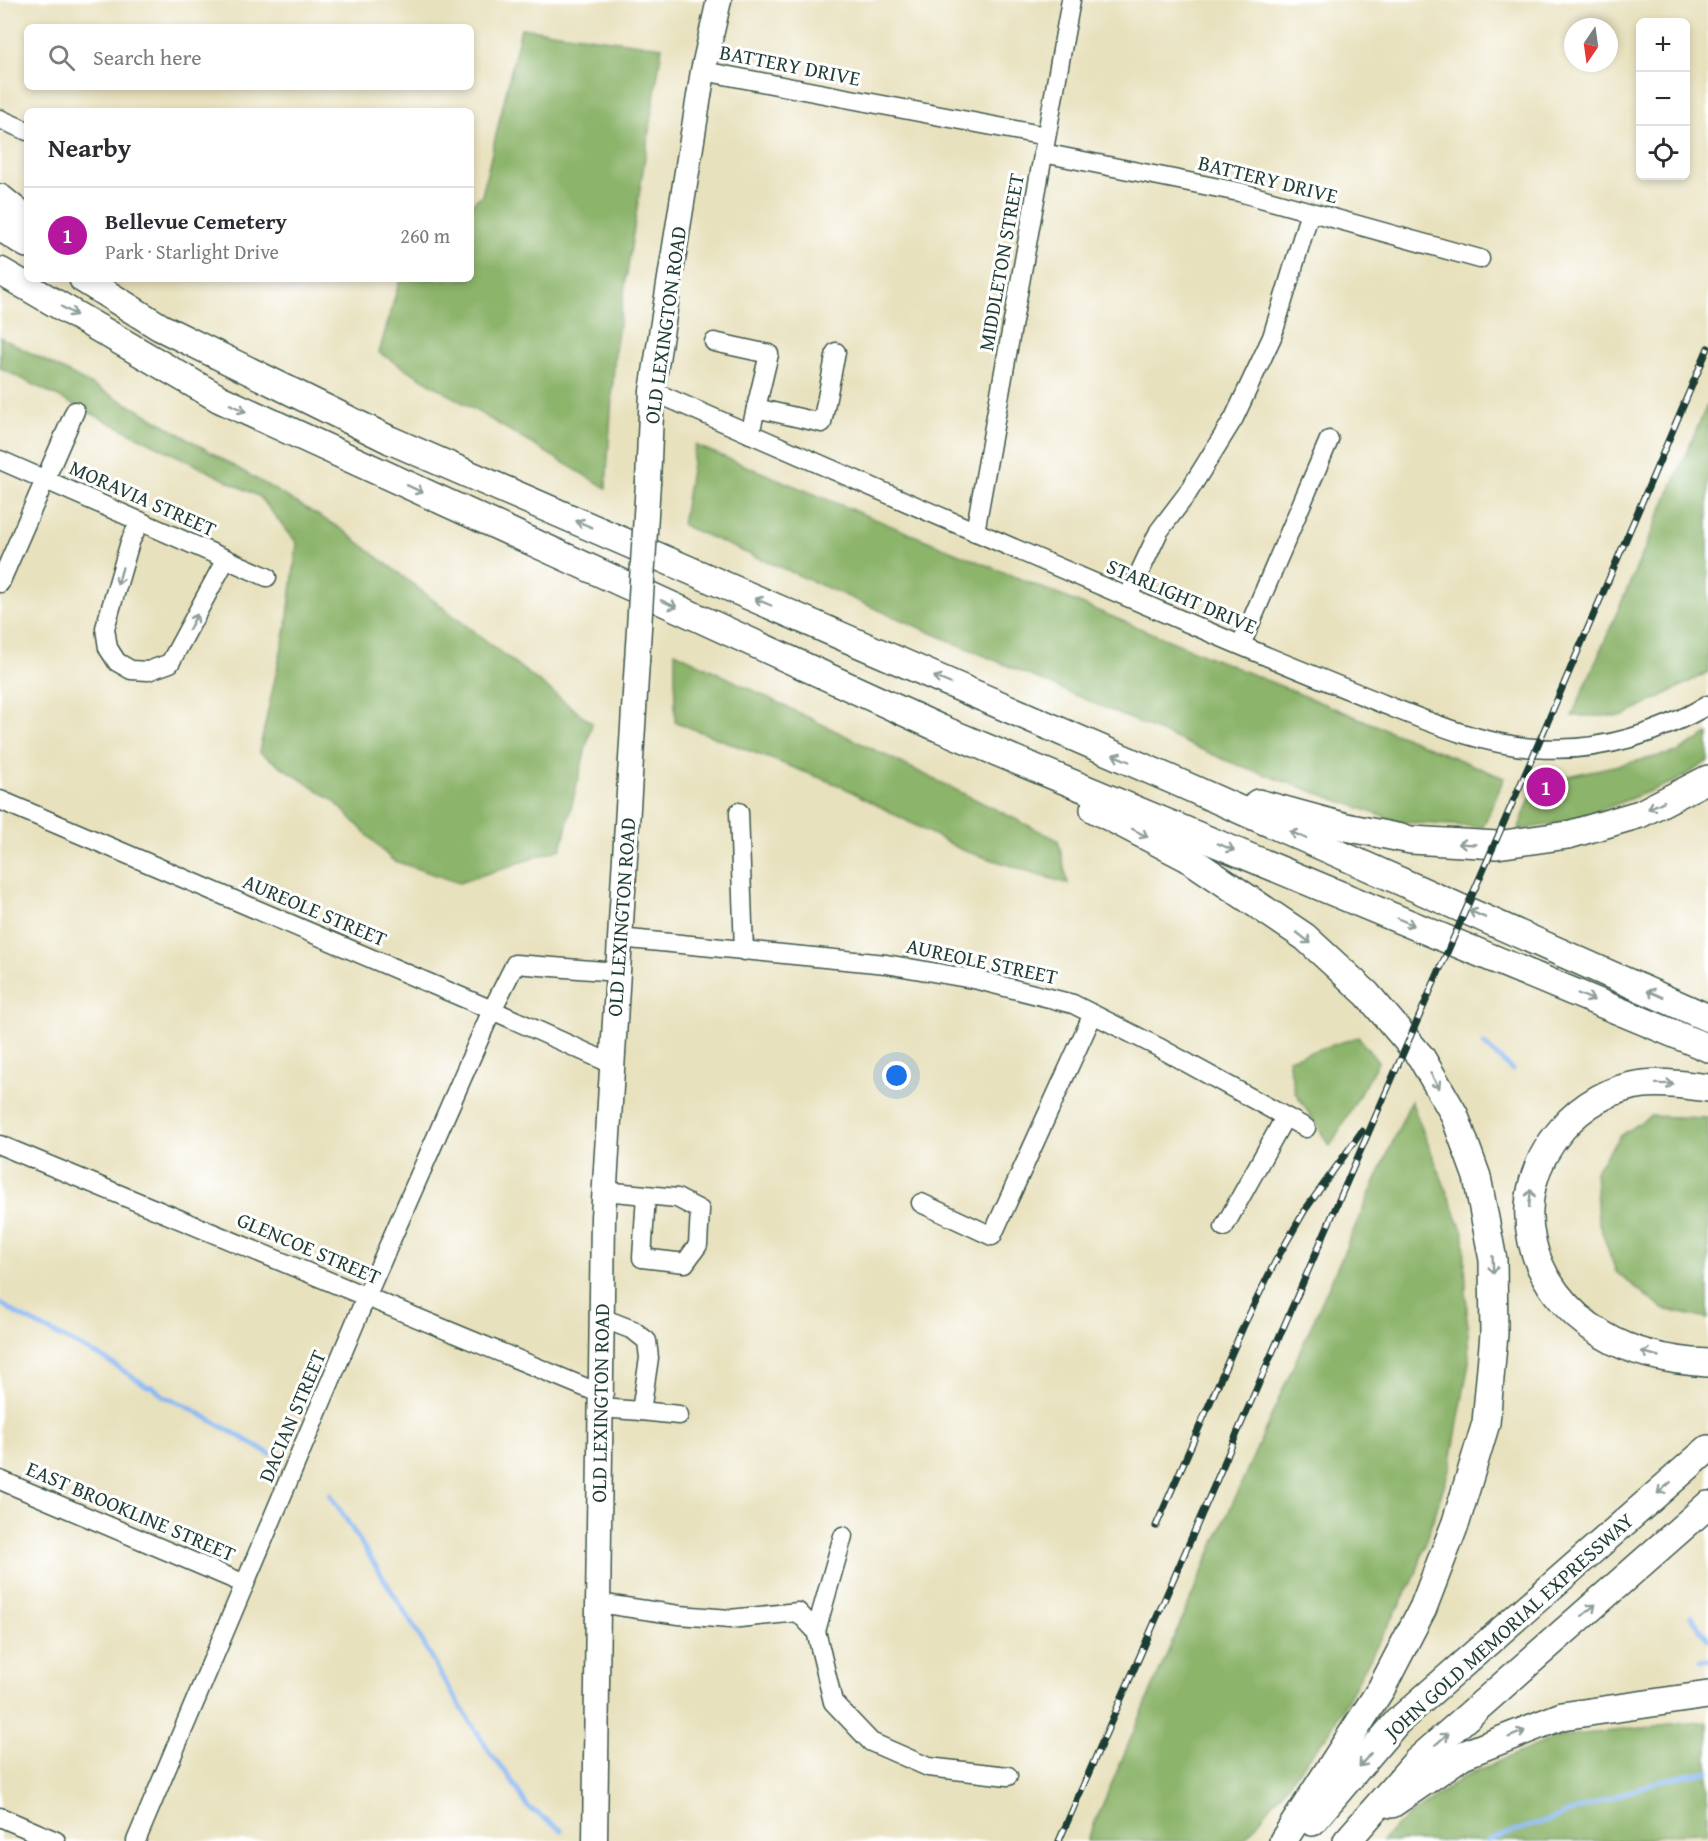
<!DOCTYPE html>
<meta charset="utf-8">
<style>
body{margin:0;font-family:"Gentium Book Plus",serif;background:#f2f2f3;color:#2b2b33}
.controls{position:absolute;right:18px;top:18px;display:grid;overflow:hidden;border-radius:9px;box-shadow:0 3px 9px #0003}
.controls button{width:54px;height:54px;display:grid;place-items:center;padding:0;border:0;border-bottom:2px solid #e1e1e2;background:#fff;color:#2b2b33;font:30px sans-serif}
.compass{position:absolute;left:1564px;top:18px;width:54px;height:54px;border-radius:50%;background:#fff;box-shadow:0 3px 9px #0003;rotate:193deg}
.you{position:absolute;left:897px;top:1076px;width:21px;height:21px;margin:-15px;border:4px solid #fff;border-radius:50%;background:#1a73e8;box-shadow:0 0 0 9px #1a73e833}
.badge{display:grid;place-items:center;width:39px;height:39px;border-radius:50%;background:#b5179e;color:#fff;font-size:20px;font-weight:700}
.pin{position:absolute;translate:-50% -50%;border:3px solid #fff;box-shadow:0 2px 6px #0006}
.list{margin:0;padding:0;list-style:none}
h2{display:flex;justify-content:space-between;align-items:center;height:78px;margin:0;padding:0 24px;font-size:26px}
h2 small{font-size:20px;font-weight:400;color:#7c7c81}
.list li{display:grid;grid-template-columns:39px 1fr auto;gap:18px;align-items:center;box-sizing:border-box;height:96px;padding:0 24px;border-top:2px solid #e1e1e2}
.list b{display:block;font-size:22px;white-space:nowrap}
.list p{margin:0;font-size:20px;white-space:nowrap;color:#7c7c81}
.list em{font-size:20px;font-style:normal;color:#7c7c81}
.icon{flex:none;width:33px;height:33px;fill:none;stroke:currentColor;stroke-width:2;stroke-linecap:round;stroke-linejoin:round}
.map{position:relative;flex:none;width:1708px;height:1841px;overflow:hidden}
.search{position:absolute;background:#fff;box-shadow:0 3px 9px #0003;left:24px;top:24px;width:450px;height:66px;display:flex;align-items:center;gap:15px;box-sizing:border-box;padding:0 21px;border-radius:9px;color:#7c7c81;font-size:22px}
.panel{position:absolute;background:#fff;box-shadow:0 3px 9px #0003;left:24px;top:108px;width:450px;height:174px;border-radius:9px}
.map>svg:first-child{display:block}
.forest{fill:#8cb46a;stroke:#56784f;stroke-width:1.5}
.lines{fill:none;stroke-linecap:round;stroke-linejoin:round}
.stream{stroke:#88b7f3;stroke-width:5}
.minor-casing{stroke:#3d5649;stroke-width:21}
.major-casing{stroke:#3d5649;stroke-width:27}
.highway-casing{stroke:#3d5649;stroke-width:30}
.minor{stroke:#fff;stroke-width:18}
.major{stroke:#fff;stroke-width:24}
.highway{stroke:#fff;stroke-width:27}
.rail-casing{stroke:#1f3d34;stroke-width:7}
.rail{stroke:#fff;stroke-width:4.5;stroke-dasharray:14;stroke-linecap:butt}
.major-bridge-casing{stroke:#3d5649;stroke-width:27;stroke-linecap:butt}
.major-bridge{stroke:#fff;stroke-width:24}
.oneway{stroke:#8f9e9a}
.labels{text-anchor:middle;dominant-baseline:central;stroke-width:6;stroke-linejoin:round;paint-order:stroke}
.street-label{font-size:21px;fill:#1f3d34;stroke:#fff}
</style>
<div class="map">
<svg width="1708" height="1841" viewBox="0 0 1708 1841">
<rect width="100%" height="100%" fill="#fff"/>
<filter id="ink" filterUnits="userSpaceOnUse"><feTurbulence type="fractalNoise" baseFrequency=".0167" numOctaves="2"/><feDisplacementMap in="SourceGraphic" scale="12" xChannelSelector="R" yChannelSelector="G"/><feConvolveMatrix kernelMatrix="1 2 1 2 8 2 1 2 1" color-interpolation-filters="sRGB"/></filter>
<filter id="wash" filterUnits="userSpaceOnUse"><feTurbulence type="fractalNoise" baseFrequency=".008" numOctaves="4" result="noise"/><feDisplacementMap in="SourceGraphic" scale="24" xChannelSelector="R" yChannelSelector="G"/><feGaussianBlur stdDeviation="1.35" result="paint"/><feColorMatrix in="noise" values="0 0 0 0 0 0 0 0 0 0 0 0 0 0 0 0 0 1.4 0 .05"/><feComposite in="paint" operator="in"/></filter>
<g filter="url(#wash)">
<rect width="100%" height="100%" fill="#e8e1bd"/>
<g class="forest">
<path d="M 521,28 L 662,47 L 615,351 L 606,488 L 379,353 L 400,279 L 471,279 L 471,204 L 482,195 Z"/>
<path d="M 0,337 L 141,411 L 343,530 L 592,723 L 561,849 L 459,883 L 392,860 L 334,801 L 259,752 L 287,624 L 297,543 L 260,497 L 0,368 Z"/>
<path d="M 1708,403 L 1708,672 L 1624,716 L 1572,716 Z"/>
<path d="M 695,445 L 1504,778 L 1483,827 L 1399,822 L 1230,762 L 682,525 Z"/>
<path d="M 675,652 L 1058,840 L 1068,884 L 962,850 L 841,786 L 675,722 Z"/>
<path d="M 1708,734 L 1708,761 L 1676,781 L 1575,820 L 1518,830 L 1536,783 L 1678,752 Z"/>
<path d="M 1358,1037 L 1378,1062 L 1330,1146 L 1295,1092 L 1288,1059 Z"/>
<path d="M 1411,1101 L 1464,1235 L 1469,1362 L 1450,1467 L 1415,1577 L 1330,1731 L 1243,1841 L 1087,1841 L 1206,1563 Z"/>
<path d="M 1650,1116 L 1708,1118 L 1708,1319 L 1663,1309 L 1616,1272 L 1598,1220 L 1595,1171 L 1619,1137 Z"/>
<path d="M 1708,1721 L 1708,1833 L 1666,1834 L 1641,1841 L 1382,1841 L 1396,1826 L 1465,1776 L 1556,1737 Z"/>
</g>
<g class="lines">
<g class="stream">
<path d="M 1484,1044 L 1512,1070"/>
<path d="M 0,1303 L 20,1316 L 105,1359 L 147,1386 L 153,1387 L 165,1397 L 183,1404 L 270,1454"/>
<path d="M 330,1494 L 415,1628 L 442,1677 L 492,1756 L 508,1775 L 528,1807 L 561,1830"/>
<path d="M 1691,1616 L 1708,1639"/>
<path d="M 1701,1661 L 1708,1660"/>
<path d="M 1487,1841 L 1662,1780 L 1708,1771"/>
</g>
</g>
</g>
<g filter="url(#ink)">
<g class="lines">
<g class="minor-casing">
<g id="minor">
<path d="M 703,71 L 1046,136"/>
<path d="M 0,119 L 27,131"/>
<path d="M 1043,153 L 1239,192 L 1480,259"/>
<path d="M 714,342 L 769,354 L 756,408"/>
<path d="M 652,391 C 842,475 1032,556 1223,638 C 1277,661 1332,683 1386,705 C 1434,724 1482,744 1534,748 C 1595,753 1655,735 1708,705"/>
<path d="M 750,434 L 756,408 L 822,423 L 836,352"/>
<path d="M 0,460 L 267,577"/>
<path d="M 140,521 L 130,542 L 105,628 L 108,648 L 117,662 L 131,670 L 148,671 L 170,663 L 226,559"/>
<path d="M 975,532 L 1071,0"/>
<path d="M 0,583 L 75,411"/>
<path d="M 1128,597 L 1159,531 L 1187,494 L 1234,418 L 1272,337 L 1310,212"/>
<path d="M 1241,645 L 1329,440"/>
<path d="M 0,800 L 492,1010 L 612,1064"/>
<path d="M 739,812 L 744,951"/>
<path d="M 619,938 L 886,964 L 978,980 L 1073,1004 L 1158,1047 L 1306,1128"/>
<path d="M 0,1145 L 601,1394"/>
<path d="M 604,1191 L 677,1198 L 700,1210 L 698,1245 L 685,1263 L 642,1258 L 646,1195"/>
<path d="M 921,1203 L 992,1236 L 1093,1014"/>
<path d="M 1224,1227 L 1285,1117"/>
<path d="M 602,1318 L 633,1330 L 647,1341 L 649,1358 L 641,1411 L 679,1415"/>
<path d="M 600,1408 L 641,1411"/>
<path d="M 0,1480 L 245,1584"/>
<path d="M 598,1603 L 679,1615 L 730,1619 L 798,1612 L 816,1631 L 833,1702 L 871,1742 L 928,1767 L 1008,1776"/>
<path d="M 816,1631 L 843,1536"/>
<path d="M 0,1817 L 56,1841"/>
<path d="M 136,1841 L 366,1297 L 492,1010 L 515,964 L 617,972"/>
</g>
</g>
<g class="major-casing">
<g id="major">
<path d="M 648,482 L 652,391 L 703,71 L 719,0"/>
<path d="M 595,1841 L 603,1217 L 637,661"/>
</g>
</g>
<g class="highway-casing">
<g id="highway">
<path d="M 0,198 L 27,220"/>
<path d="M 0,227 L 27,244"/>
<path d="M 0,271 L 220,399 L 939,728 L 1708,1048"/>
<path d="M 83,279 L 160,327 L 390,440 L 1175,781 L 1708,1018"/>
<path d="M 1258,803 L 1346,827 L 1411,840 L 1497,845 L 1568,835 L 1640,814 L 1708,779"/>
<path d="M 1094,809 L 1188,858 L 1305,937 L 1367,994 L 1421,1057 L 1454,1114 L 1477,1177 L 1493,1260 L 1494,1334 L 1486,1423 L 1456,1522 L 1423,1608 L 1381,1689 L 1283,1841"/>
<path d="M 1708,1088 C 1687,1085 1665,1082 1644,1084 C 1613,1087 1582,1105 1562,1129 C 1502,1198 1528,1290 1603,1335 C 1634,1354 1672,1361 1708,1363"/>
<path d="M 1392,1804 L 1463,1755 L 1562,1716 L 1708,1695"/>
<path d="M 1312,1822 L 1397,1722 L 1708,1449"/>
<path d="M 1347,1841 L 1417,1761 L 1708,1505"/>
</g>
</g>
<use href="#minor" class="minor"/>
<use href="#major" class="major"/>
<use href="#highway" class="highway"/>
<g class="rail-casing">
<g id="rail">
<path d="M 1156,1526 L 1244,1325 L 1275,1262 L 1305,1210 L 1362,1131"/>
<path d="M 1059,1841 L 1536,749 L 1708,348"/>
</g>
</g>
<use href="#rail" class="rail"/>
<g class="major-bridge-casing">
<path id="major-bridge" d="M 637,661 L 648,482"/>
</g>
<use href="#major-bridge" class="major-bridge"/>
</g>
<defs><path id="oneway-shaft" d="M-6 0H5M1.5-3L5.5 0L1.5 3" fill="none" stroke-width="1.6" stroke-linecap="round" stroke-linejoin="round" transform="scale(1.5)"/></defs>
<g class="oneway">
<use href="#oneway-shaft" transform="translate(69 311) rotate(30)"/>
<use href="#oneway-shaft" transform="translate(238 408) rotate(25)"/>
<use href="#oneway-shaft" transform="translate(415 489) rotate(25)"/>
<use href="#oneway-shaft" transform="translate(584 524) rotate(-157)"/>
<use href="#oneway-shaft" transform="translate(120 576) rotate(106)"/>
<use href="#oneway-shaft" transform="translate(763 602) rotate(-157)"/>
<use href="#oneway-shaft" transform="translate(669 604) rotate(25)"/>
<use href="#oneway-shaft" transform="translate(193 622) rotate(-62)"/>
<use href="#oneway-shaft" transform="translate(942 680) rotate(-157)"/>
<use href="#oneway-shaft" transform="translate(1121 758) rotate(-157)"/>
<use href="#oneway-shaft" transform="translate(1656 805) rotate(154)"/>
<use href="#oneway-shaft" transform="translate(1140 833) rotate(28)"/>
<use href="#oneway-shaft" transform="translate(1298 835) rotate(-156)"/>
<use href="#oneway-shaft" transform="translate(1467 844) rotate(-177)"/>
<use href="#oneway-shaft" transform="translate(1226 847) rotate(23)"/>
<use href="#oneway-shaft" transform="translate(1477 914) rotate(-156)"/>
<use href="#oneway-shaft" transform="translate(1406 922) rotate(23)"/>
<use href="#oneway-shaft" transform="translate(1304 938) rotate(38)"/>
<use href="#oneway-shaft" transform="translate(1655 994) rotate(-156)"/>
<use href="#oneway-shaft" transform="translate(1586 997) rotate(23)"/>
<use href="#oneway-shaft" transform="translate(1435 1081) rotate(60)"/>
<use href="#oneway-shaft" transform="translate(1665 1084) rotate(1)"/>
<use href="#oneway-shaft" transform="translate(1530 1198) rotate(-84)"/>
<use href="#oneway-shaft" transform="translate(1493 1265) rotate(87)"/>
<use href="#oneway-shaft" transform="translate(1650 1354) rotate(-164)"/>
<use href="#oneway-shaft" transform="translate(1664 1488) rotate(139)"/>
<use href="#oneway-shaft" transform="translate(1589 1610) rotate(-41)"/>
<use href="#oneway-shaft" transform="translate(1517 1734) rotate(-22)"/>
<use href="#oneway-shaft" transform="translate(1442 1739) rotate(-41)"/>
<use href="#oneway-shaft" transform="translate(1365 1760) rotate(130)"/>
</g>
</g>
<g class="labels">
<g class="street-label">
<text transform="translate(790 65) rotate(11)">BATTERY DRIVE</text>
<text transform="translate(1268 179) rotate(14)">BATTERY DRIVE</text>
<text transform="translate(1001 262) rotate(-80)">MIDDLETON STREET</text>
<text transform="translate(665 325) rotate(-82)">OLD LEXINGTON ROAD</text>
<text transform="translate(143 498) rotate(24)">MORAVIA STREET</text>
<text transform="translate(1182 596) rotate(23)">STARLIGHT DRIVE</text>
<text transform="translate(315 910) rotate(23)">AUREOLE STREET</text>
<text transform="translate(621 917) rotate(-86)">OLD LEXINGTON ROAD</text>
<text transform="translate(982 961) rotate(12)">AUREOLE STREET</text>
<text transform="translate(309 1248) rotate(23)">GLENCOE STREET</text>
<text transform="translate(600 1403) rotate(-89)">OLD LEXINGTON ROAD</text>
<text transform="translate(292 1416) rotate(-67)">DACIAN STREET</text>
<text transform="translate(131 1511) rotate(23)">EAST BROOKLINE STREET</text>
<text transform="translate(1509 1626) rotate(-42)">JOHN GOLD MEMORIAL EXPRESSWAY</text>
</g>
</g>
</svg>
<div class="controls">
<button>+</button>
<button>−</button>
<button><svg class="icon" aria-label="locate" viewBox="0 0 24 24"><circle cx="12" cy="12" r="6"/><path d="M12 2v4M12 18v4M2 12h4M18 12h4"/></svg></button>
</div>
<svg class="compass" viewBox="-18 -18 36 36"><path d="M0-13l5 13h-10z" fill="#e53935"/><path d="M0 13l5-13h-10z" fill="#7c7c81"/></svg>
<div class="you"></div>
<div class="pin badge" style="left:1546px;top:787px">1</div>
<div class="search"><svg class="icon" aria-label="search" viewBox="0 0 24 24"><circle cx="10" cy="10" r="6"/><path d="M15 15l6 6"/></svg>Search here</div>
<section class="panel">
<h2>Nearby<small></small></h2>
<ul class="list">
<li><span class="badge">1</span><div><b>Bellevue Cemetery</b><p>Park · Starlight Drive</p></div><em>260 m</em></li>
</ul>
</section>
</div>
